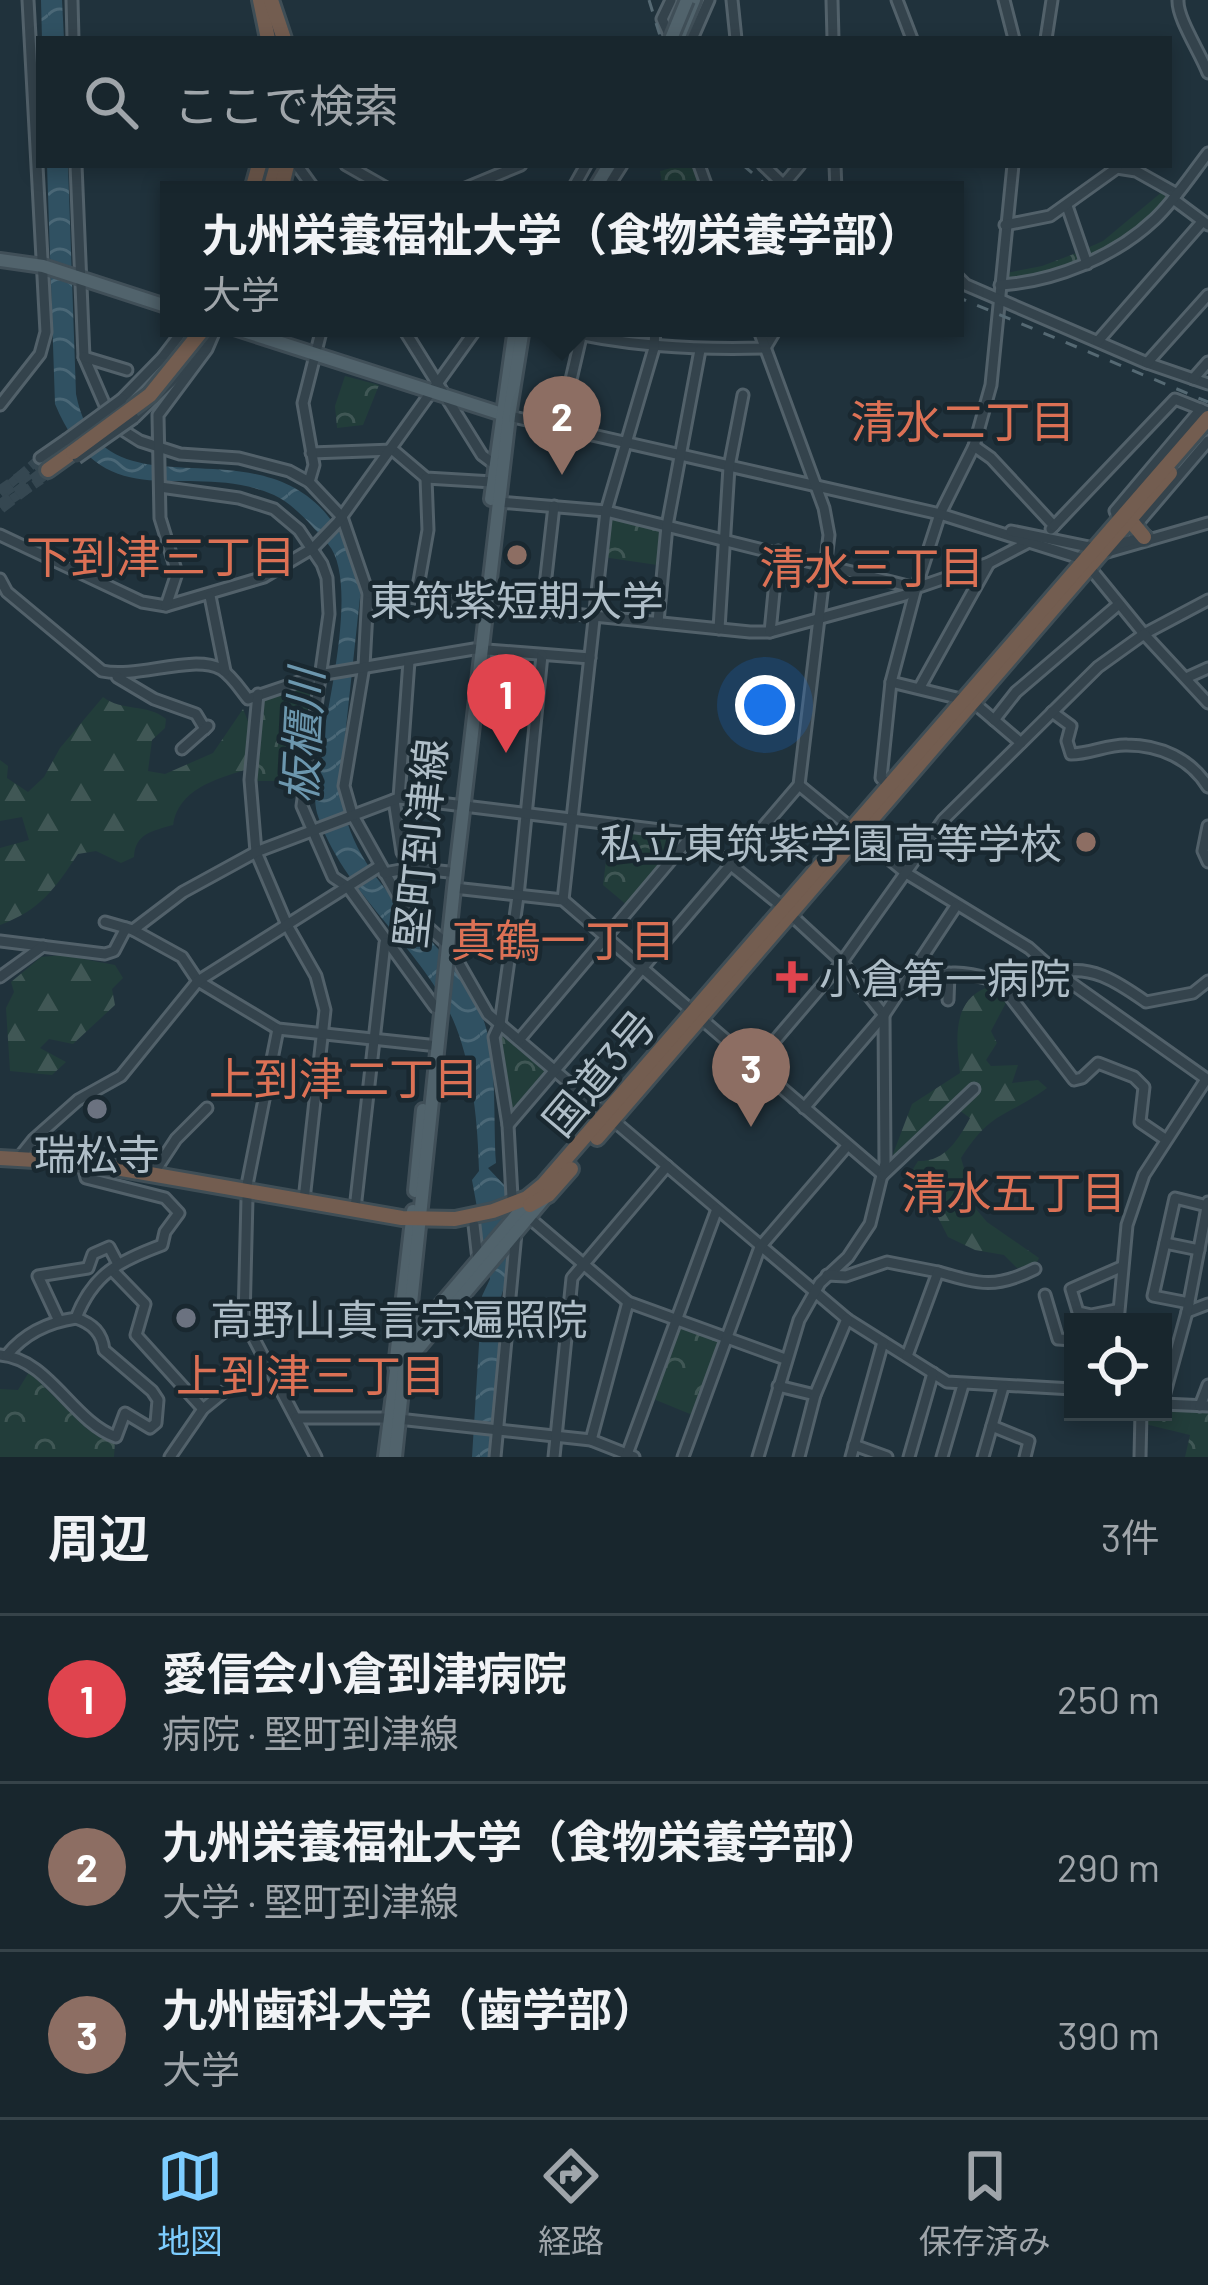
<!DOCTYPE html>
<html lang="ja">
<meta charset="utf-8">
<style>
body{margin:0;font-family:Barlow,"Noto Sans JP",sans-serif;background:#212e35;color:#f1f3f6}
.controls{position:absolute;right:36px;bottom:36px;display:grid;overflow:hidden;border-radius:0px;box-shadow:0 6px 18px #0003}
.controls button{width:108px;height:108px;display:grid;place-items:center;padding:0;border:0;border-bottom:3px solid #364349;background:#18262d;color:#f1f3f6;font:60px sans-serif}
.you{position:absolute;left:765px;top:705px;width:42px;height:42px;margin:-30px;border:9px solid #fff;border-radius:50%;background:#1a73e8;box-shadow:0 0 0 18px #1a73e833}
.badge{display:grid;place-items:center;width:78px;height:78px;border-radius:50%;background:#7dcdff;color:#fff;font-size:39px;font-weight:700}
.pin{position:absolute;translate:-50% -99px;filter:drop-shadow(0 3px 6px #0008)}
.pin::after{content:'';position:absolute;top:63px;width:42px;height:36px;background:inherit;clip-path:polygon(0 0,100% 0,50% 100%)}
.popup{position:absolute;left:160px;top:181px;width:804px;height:156px;box-sizing:border-box;display:grid;place-content:center;border-radius:0px;background:#18262d;filter:drop-shadow(0 3px 9px #0005);font-size:39px;white-space:nowrap;color:#9fa5aa}
.popup b{font-size:45px;color:#f1f3f6}
.popup::after{content:'';position:absolute;left:50%;top:100%;margin-left:-24px;border:24px solid transparent;border-top-color:#18262d}
.list{margin:0;padding:0;list-style:none}
h2{display:flex;justify-content:space-between;align-items:center;height:156px;margin:0;padding:0 48px;font-size:51px}
h2 small{font-size:39px;font-weight:400;color:#9fa5aa}
.list li{display:grid;grid-template-columns:78px 1fr auto;gap:36px;align-items:center;box-sizing:border-box;height:168px;padding:0 48px;border-top:3px solid #364349}
.list b{display:block;font-size:45px;white-space:nowrap}
.list p{margin:0;font-size:39px;white-space:nowrap;color:#9fa5aa}
.list em{font-size:39px;font-style:normal;color:#9fa5aa}
.icon{flex:none;width:66px;height:66px;fill:none;stroke:currentColor;stroke-width:2;stroke-linecap:round;stroke-linejoin:round}
.map{position:relative;flex:none;width:1208px;height:1457px;overflow:hidden}
.search{position:absolute;background:#18262d;box-shadow:0 6px 18px #0003;left:36px;right:36px;top:36px;height:132px;display:flex;align-items:center;gap:30px;box-sizing:border-box;padding:0 42px;border-radius:0px;color:#9fa5aa;font-size:45px}
.sheet{height:660px;background:#18262d}
nav{display:flex;justify-content:space-around;align-items:center;box-sizing:border-box;height:168px;border-top:3px solid #364349;background:#18262d;font-size:33px;color:#9fa5aa}
nav a{display:grid;justify-items:center;gap:6px}
nav .on{color:#7dcdff}
.map>svg:first-child{display:block}
.forest{fill:url(#forest-firs)}
.park{fill:url(#park-crowns)}
.water{fill:url(#water-waves)}
.lines{fill:none;stroke-linecap:round;stroke-linejoin:round}
.minor-tunnel{stroke:#354751;stroke-width:9;stroke-dasharray:9 4.5;stroke-linecap:butt}
.highway-tunnel{stroke:#354751;stroke-width:14;stroke-dasharray:14 7;stroke-linecap:butt}
.minor-casing{stroke:#52616a;stroke-width:15}
.major-casing{stroke:#404f58;stroke-width:18}
.highway-casing{stroke:#3f4e56;stroke-width:20}
.minor{stroke:#34434c;stroke-width:9}
.major{stroke:#51636c;stroke-width:12}
.highway{stroke:#735d50;stroke-width:14}
.rail{stroke:#556973;stroke-width:3;stroke-dasharray:12 12;stroke-linecap:butt}
.minor-bridge-casing{stroke:#52616a;stroke-width:15;stroke-linecap:butt}
.major-bridge-casing{stroke:#404f58;stroke-width:18;stroke-linecap:butt}
.highway-bridge-casing{stroke:#3f4e56;stroke-width:20;stroke-linecap:butt}
.minor-bridge{stroke:#34434c;stroke-width:9}
.major-bridge{stroke:#51636c;stroke-width:12}
.highway-bridge{stroke:#735d50;stroke-width:14}
.education-dot{fill:#8d6e63;stroke:#192830;stroke-width:4.5}
.health-dot{fill:#e0444e;stroke:#192830;stroke-width:4.5}
.worship-dot{fill:#6b7280;stroke:#192830;stroke-width:4.5}
.labels{text-anchor:middle;dominant-baseline:central;stroke-width:9;stroke-linejoin:round;paint-order:stroke}
.poi-label{font-size:42px;fill:#afbec8;stroke:#192830}
.street-label{font-size:42px;fill:#afbec8;stroke:#192830}
.neighbourhood-label{font-size:45px;fill:#dc7155;stroke:#192830}
.water-label{font-size:45px;font-style:italic;fill:#6c97ae;stroke:#192830}
</style>
<div class="map">
<svg width="1208" height="1457" viewBox="0 0 1208 1457">
<defs>
<pattern id="forest-firs" width="22" height="20" patternUnits="userSpaceOnUse" patternTransform="scale(3)"><rect width="22" height="20" fill="#223d3a"/><path d="M5 1l3.5 6h-7zM16 11l3.5 6h-7z" fill="#405755"/></pattern>
<pattern id="park-crowns" width="20" height="18" patternUnits="userSpaceOnUse" patternTransform="scale(3)"><rect width="20" height="18" fill="#223d3a"/><path d="M2 6a3 3 0 1 1 6 0M12 15a3 3 0 1 1 6 0" fill="none" stroke="#405755"/></pattern>
<pattern id="water-waves" width="16" height="10" patternUnits="userSpaceOnUse" patternTransform="scale(3)"><rect width="16" height="10" fill="#305162"/><path d="M0 5q4-4 8 0t8 0" fill="none" stroke="#4b6877"/></pattern>
</defs>
<rect width="100%" height="100%" fill="#20323c"/>
<g class="forest">
<path d="M 103,697 C 122,712 147,703 166,719 L 165,728 L 152,740 L 148,771 L 165,774 L 213,753 L 243,709 L 250,726 L 245,770 C 215,779 178,790 173,825 C 153,831 135,833 134,857 L 121,863 L 96,851 L 78,854 C 54,890 40,910 0,925 L 0,848 L 29,840 L 22,817 L 0,821 L 0,760 L 8,766 L 7,778 L 28,792 L 44,777 L 60,748 Z"/>
<path d="M 62,955 L 115,965 L 123,978 L 112,989 L 115,1005 L 73,1044 L 49,1039 L 40,1048 L 66,1062 L 52,1075 L 10,1071 L 6,1008 L 14,992 L 11,982 L 41,957 Z"/>
<path d="M 992,986 L 1008,999 L 991,1031 L 997,1043 L 986,1060 L 991,1066 L 1018,1065 L 1012,1083 L 1038,1080 L 1047,1088 C 1006,1118 992,1109 961,1158 L 976,1209 L 987,1222 L 1039,1258 L 1036,1264 L 1017,1268 L 1004,1255 L 975,1250 L 948,1237 L 931,1204 L 905,1182 L 918,1161 C 945,1162 958,1140 970,1118 L 949,1103 L 896,1160 L 893,1154 L 912,1104 L 960,1073 C 956,1040 951,997 992,986 Z"/>
</g>
<g class="park">
<path d="M 682,165 L 692,165 L 702,190 L 663,190 L 660,171 Z"/>
<path d="M 1163,191 L 1167,201 L 1134,230 L 1088,258 L 1085,249 L 1103,241 Z"/>
<path d="M 1079,252 L 1082,261 L 1028,279 L 1007,280 L 1006,273 L 1042,266 Z"/>
<path d="M 345,376 L 379,385 L 363,425 L 337,428 L 335,406 Z"/>
<path d="M 608,513 L 669,528 L 664,566 L 603,557 Z"/>
<path d="M 313,680 L 301,781 L 254,781 L 262,697 Z"/>
<path d="M 610,828 L 681,839 L 682,844 L 628,906 L 603,885 Z"/>
<path d="M 501,1035 L 548,1074 L 510,1117 L 499,1037 Z"/>
<path d="M 679,1325 L 722,1341 L 695,1416 L 651,1398 Z"/>
<path d="M 29,1372 L 87,1429 L 115,1442 L 114,1457 L 0,1457 L 0,1389 L 18,1390 Z"/>
<path d="M 1208,1411 L 1208,1457 L 1185,1457 L 1190,1435 L 1145,1424 L 1146,1412 Z"/>
</g>
<g class="water">
<path d="M 41,0 L 62,0 L 64,39 L 42,39 Z"/>
<path d="M 47,165 L 68,165 L 76,394 C 105,545 309,378 361,588 L 341,774 C 338,883 445,926 482,1016 C 498,1055 493,1120 496,1163 L 488,1168 L 506,1187 L 511,1265 L 501,1297 L 492,1457 L 472,1457 L 482,1296 L 490,1279 L 472,1180 L 479,1171 C 478,1125 473,1071 456,1027 C 426,949 343,896 317,813 C 312,795 318,769 321,750 C 328,703 359,580 328,544 C 313,527 295,505 274,495 C 187,457 105,524 55,404 Z"/>
</g>
<g class="lines">
<g class="minor-tunnel">
<path d="M 0,493 L 40,458"/>
<path d="M 0,507 L 50,474"/>
</g>
<g class="highway-tunnel">
<path d="M 0,493 L 43,462"/>
<path d="M 0,507 L 48,470"/>
</g>
<g class="minor-casing">
<g id="minor">
<path d="M 72,0 L 73,39"/>
<path d="M 671,0 L 662,19 L 671,39"/>
<path d="M 732,0 L 736,39"/>
<path d="M 832,0 L 833,39"/>
<path d="M 897,0 L 912,39"/>
<path d="M 1004,0 L 1014,39"/>
<path d="M 1178,0 C 1177,18 1200,52 1208,73"/>
<path d="M 271,17 L 275,39"/>
<path d="M 692,39 L 709,0"/>
<path d="M 1046,39 L 1052,0"/>
<path d="M 76,165 L 84,357 L 113,424 L 140,441 L 180,454 L 239,458 L 289,471 L 309,482 L 342,517 L 368,593 L 364,666 L 344,786 L 352,814 L 403,905 L 449,946 L 488,1014 L 847,1319 L 947,1382 L 1073,1389"/>
<path d="M 297,165 L 315,190"/>
<path d="M 346,165 L 390,190"/>
<path d="M 699,165 L 708,190"/>
<path d="M 763,165 L 789,190"/>
<path d="M 835,165 L 836,190"/>
<path d="M 1013,165 L 991,385 L 974,446 L 940,514 L 916,588 L 989,563 L 1027,543"/>
<path d="M 1117,168 L 1136,171 L 1177,194"/>
<path d="M 783,185 L 800,165"/>
<path d="M 461,190 L 521,165"/>
<path d="M 572,190 L 586,165"/>
<path d="M 606,190 L 622,165"/>
<path d="M 1173,199 L 1208,225"/>
<path d="M 1067,206 L 1087,264"/>
<path d="M 1005,225 L 1050,216 L 1117,168"/>
<path d="M 955,274 L 966,285 L 1147,363 L 1208,384"/>
<path d="M 1000,285 C 1054,282 1115,257 1155,219 C 1175,200 1191,175 1208,153"/>
<path d="M 403,328 L 482,455 L 494,464"/>
<path d="M 551,328 C 623,346 692,350 765,348 L 777,328"/>
<path d="M 1098,341 L 1202,222"/>
<path d="M 84,357 L 127,370"/>
<path d="M 1147,363 L 1208,295"/>
<path d="M 1193,379 L 1208,362"/>
<path d="M 122,399 L 162,358 L 185,328"/>
<path d="M 0,405 L 40,354 L 46,332 L 28,0"/>
<path d="M 509,416 L 940,514 L 1083,559 L 1208,523"/>
<path d="M 134,418 L 176,377 L 213,328"/>
<path d="M 560,427 L 583,328"/>
<path d="M 974,446 L 991,458 L 1054,526 L 1051,529"/>
<path d="M 311,453 L 393,450 L 426,478 L 493,482"/>
<path d="M 40,458 L 66,440"/>
<path d="M 309,482 L 314,465 L 303,403 L 322,328"/>
<path d="M 160,487 L 239,498 L 274,509 L 299,530 L 322,564 L 327,578 L 329,614 L 302,806 L 333,877 L 348,887 L 435,1007 L 442,1010"/>
<path d="M 499,502 L 606,511 L 916,588"/>
<path d="M 1118,518 L 1115,511 L 1201,409"/>
<path d="M 1131,520 L 1139,522 L 1208,441"/>
<path d="M 1054,526 L 1175,399 L 1208,412"/>
<path d="M 1011,531 L 1094,548"/>
<path d="M 0,535 L 142,602 L 166,606 L 264,577 L 313,548 L 338,522 L 477,328"/>
<path d="M 1111,546 L 1147,536"/>
<path d="M 1086,563 L 1144,634 L 1208,600"/>
<path d="M 0,579 L 7,592 L 102,671 C 137,679 192,654 221,669 C 232,676 240,689 248,699 L 319,675 L 474,649 L 590,658"/>
<path d="M 368,593 L 750,632 L 770,632 L 905,595 L 916,588"/>
<path d="M 210,596 L 225,671"/>
<path d="M 416,598 L 428,530 L 426,478"/>
<path d="M 166,606 L 177,573 L 160,518 L 158,415 L 207,349 L 216,328"/>
<path d="M 542,612 L 554,506"/>
<path d="M 658,622 L 667,526 L 700,350"/>
<path d="M 719,629 L 729,467 L 743,395"/>
<path d="M 770,632 L 778,551"/>
<path d="M 542,655 L 518,896 L 500,1024 L 494,1037 L 508,1125 L 512,1197 L 520,1210 L 628,1302 L 785,1359"/>
<path d="M 117,677 L 154,699 L 196,714 L 205,729"/>
<path d="M 1186,678 L 1208,668"/>
<path d="M 891,682 L 973,702 L 1021,743"/>
<path d="M 920,687 L 989,563"/>
<path d="M 258,694 L 250,780 L 256,852 L 287,925 L 316,976 L 325,1010 L 304,1200"/>
<path d="M 1052,712 L 1071,726 L 1067,741 L 1071,754 C 1090,754 1109,744 1127,745 C 1160,745 1191,759 1208,787"/>
<path d="M 994,720 L 1016,692 L 1119,604"/>
<path d="M 182,749 L 208,726"/>
<path d="M 799,785 L 906,873 L 1029,948 L 1057,973 L 1208,1080"/>
<path d="M 888,785 L 881,778 L 891,682 L 916,588"/>
<path d="M 399,798 L 409,661"/>
<path d="M 1208,826 L 1203,851 L 1208,862"/>
<path d="M 411,868 L 449,872"/>
<path d="M 384,873 L 411,868 L 402,852 L 394,800"/>
<path d="M 454,888 L 563,900 L 883,1175"/>
<path d="M 563,900 L 606,511 L 654,348 L 655,328"/>
<path d="M 105,922 L 126,928"/>
<path d="M 133,930 L 182,957 L 198,981 L 278,1029 L 438,1046"/>
<path d="M 0,941 L 105,954 L 114,951 L 126,928 L 133,930 L 183,892 L 256,852 L 399,798 L 693,834 L 778,903 L 842,962 L 884,1015 L 885,1163 L 870,1224 L 848,1257 L 820,1283 L 799,1320 L 758,1457"/>
<path d="M 0,977 L 43,946"/>
<path d="M 908,980 C 926,984 936,974 953,973 C 975,972 996,983 1017,985 C 1033,986 1039,981 1053,975 C 1088,961 1119,983 1146,1002 L 1193,993 L 1208,981"/>
<path d="M 999,982 L 1074,1080 L 1082,1078 L 1098,1063 L 1134,1077 L 1144,1087 L 1140,1122 L 1165,1139"/>
<path d="M 948,1000 L 949,973"/>
<path d="M 519,1040 L 693,834"/>
<path d="M 754,1065 L 842,962 L 943,820 L 1098,667 L 1144,634 L 1208,703"/>
<path d="M 804,1108 L 884,1015 L 956,906"/>
<path d="M 508,1125 L 799,785 L 829,535 L 824,508 L 758,328"/>
<path d="M 18,1159 L 34,1139 L 78,1100 L 121,1076 L 198,981 L 380,866"/>
<path d="M 153,1174 L 176,1139 L 207,1108"/>
<path d="M 883,1175 L 974,1089"/>
<path d="M 246,1190 L 278,1029"/>
<path d="M 247,1198 L 244,1320 L 316,1457"/>
<path d="M 355,1209 L 385,943"/>
<path d="M 474,1225 L 478,1260"/>
<path d="M 1165,1243 L 1199,1250"/>
<path d="M 114,1272 L 145,1304 L 136,1335 L 203,1409"/>
<path d="M 827,1275 L 846,1276 L 887,1262 L 938,1272"/>
<path d="M 1045,1295 L 1058,1339 L 1073,1340"/>
<path d="M 1189,1303 L 1153,1296 L 1175,1198 L 1207,1206"/>
<path d="M 1116,1310 L 1091,1315 L 1078,1312 L 1071,1289 L 1121,1267"/>
<path d="M 1187,1312 L 1208,1304"/>
<path d="M 59,1321 L 38,1276 L 88,1268 L 93,1254 L 109,1247 L 118,1264"/>
<path d="M 1118,1322 L 1127,1225 L 1144,1175 L 1205,1081"/>
<path d="M 0,1355 C 49,1359 72,1421 116,1437 L 125,1413 L 150,1428 L 156,1423 L 158,1400 L 152,1391 L 104,1350 C 102,1333 93,1324 76,1318"/>
<path d="M 7,1355 C 24,1334 49,1322 76,1318 C 93,1274 119,1261 162,1245 L 165,1232 L 179,1213 L 165,1198 L 86,1178 L 84,1170"/>
<path d="M 907,1356 L 938,1272 C 980,1284 995,1289 1035,1269"/>
<path d="M 778,1386 L 815,1395"/>
<path d="M 1163,1400 L 1187,1312 L 1208,1202"/>
<path d="M 1163,1404 L 1208,1406"/>
<path d="M 1200,1406 L 1208,1385"/>
<path d="M 296,1418 L 389,1418 L 591,1440 L 634,1457"/>
<path d="M 992,1426 L 1029,1441 L 1025,1457"/>
<path d="M 591,1440 L 628,1302"/>
<path d="M 854,1445 L 887,1457"/>
<path d="M 170,1457 L 203,1409 L 263,1360"/>
<path d="M 495,1457 L 516,1233"/>
<path d="M 554,1457 L 572,1278 L 667,1166"/>
<path d="M 626,1457 L 717,1209"/>
<path d="M 683,1457 L 760,1247 L 847,1146"/>
<path d="M 799,1457 L 815,1395 L 847,1319"/>
<path d="M 851,1457 L 883,1342"/>
<path d="M 909,1457 L 933,1373"/>
<path d="M 942,1457 L 963,1385"/>
<path d="M 983,1457 L 1003,1387"/>
<path d="M 1140,1457 L 1141,1412"/>
</g>
</g>
<g class="major-casing">
<g id="major">
<path d="M 678,39 L 694,0"/>
<path d="M 594,190 L 609,165"/>
<path d="M 0,260 L 43,266 L 169,307"/>
<path d="M 234,328 L 508,416"/>
<path d="M 491,499 L 514,335"/>
<path d="M 415,1191 L 423,1110"/>
<path d="M 406,1345 L 533,1196"/>
<path d="M 395,1367 L 413,1211"/>
<path d="M 404,1371 L 454,888 L 509,416 L 523,328"/>
<path d="M 385,1457 L 397,1363"/>
<path d="M 395,1457 L 404,1371 L 411,1357 L 543,1200"/>
</g>
</g>
<g class="highway-casing">
<g id="highway">
<path d="M 260,0 L 268,39"/>
<path d="M 271,0 L 284,39"/>
<path d="M 252,190 L 259,165"/>
<path d="M 270,190 L 277,165"/>
<path d="M 281,190 L 287,165"/>
<path d="M 48,470 L 73,452"/>
<path d="M 1130,520 L 1144,537"/>
<path d="M 597,1138 L 1170,473"/>
<path d="M 0,1158 L 87,1163 L 402,1218 L 455,1219 L 493,1211 L 527,1198 L 543,1185 L 1208,418"/>
<path d="M 530,1205 L 548,1195 L 571,1169"/>
</g>
</g>
<use href="#minor" class="minor"/>
<use href="#major" class="major"/>
<use href="#highway" class="highway"/>
<g class="rail">
<path d="M 649,0 L 661,39"/>
<path d="M 743,165 L 772,190"/>
<path d="M 955,296 L 1208,402"/>
</g>
<g class="minor-bridge-casing">
<g id="minor-bridge">
<path d="M 66,440 L 122,399"/>
<path d="M 77,458 L 134,418"/>
</g>
</g>
<g class="major-bridge-casing">
<path id="major-bridge" d="M 671,39 L 687,0"/>
</g>
<g class="highway-bridge-casing">
<path id="highway-bridge" d="M 73,452 L 150,395 L 204,328"/>
</g>
<use href="#minor-bridge" class="minor-bridge"/>
<use href="#major-bridge" class="major-bridge"/>
<use href="#highway-bridge" class="highway-bridge"/>
</g>
<g class="education-dot">
<circle cx="517" cy="555" r="12"/>
<circle cx="1086" cy="842" r="12"/>
</g>
<path class="health-dot" d="M786 959h12v12h12v12h-12v12h-12v-12h-12v-12h12z"/>
<g class="worship-dot">
<circle cx="97" cy="1109" r="12"/>
<circle cx="186" cy="1318" r="12"/>
</g>
<g class="labels">
<g class="poi-label">
<text x="517" y="599">東筑紫短期大学</text>
<text x="1062" y="842" text-anchor="end">私立東筑紫学園高等学校</text>
<text x="819" y="977" text-anchor="start">小倉第一病院</text>
<text x="97" y="1153">瑞松寺</text>
<text x="210" y="1318" text-anchor="start">高野山真言宗遍照院</text>
</g>
<g class="street-label">
<text transform="translate(419 843) rotate(-84)">堅町到津線</text>
<text transform="translate(598 1072) rotate(-50)">国道3号</text>
</g>
<g class="neighbourhood-label">
<text x="963" y="420">清水二丁目</text>
<text x="161" y="555">下到津三丁目</text>
<text x="872" y="566">清水三丁目</text>
<text x="563" y="939">真鶴一丁目</text>
<text x="344" y="1077">上到津二丁目</text>
<text x="1014" y="1191">清水五丁目</text>
<text x="311" y="1374">上到津三丁目</text>
</g>
<g class="water-label">
<text transform="translate(301 736) rotate(-87)">板櫃川</text>
</g>
</g>
</svg>
<div class="controls">
<button><svg class="icon" aria-label="locate" viewBox="0 0 24 24"><circle cx="12" cy="12" r="6"/><path d="M12 2v4M12 18v4M2 12h4M18 12h4"/></svg></button>
</div>
<div class="you"></div>
<div class="pin badge" style="left:506px;top:753px;background:#e0444e">1</div>
<div class="pin badge" style="left:562px;top:475px;background:#8d6e63">2</div>
<div class="popup"><b>九州栄養福祉大学（食物栄養学部）</b>大学</div>
<div class="pin badge" style="left:751px;top:1127px;background:#8d6e63">3</div>
<div class="search"><svg class="icon" aria-label="search" viewBox="0 0 24 24"><circle cx="10" cy="10" r="6"/><path d="M15 15l6 6"/></svg>ここで検索</div>
</div>
<section class="sheet">
<h2>周辺<small>3件</small></h2>
<ul class="list">
<li><span class="badge" style="background:#e0444e">1</span><div><b>愛信会小倉到津病院</b><p>病院 · 堅町到津線</p></div><em>250 m</em></li>
<li><span class="badge" style="background:#8d6e63">2</span><div><b>九州栄養福祉大学（食物栄養学部）</b><p>大学 · 堅町到津線</p></div><em>290 m</em></li>
<li><span class="badge" style="background:#8d6e63">3</span><div><b>九州歯科大学（歯学部）</b><p>大学</p></div><em>390 m</em></li>
</ul>
</section>
<nav>
<a class="on"><svg class="icon" aria-label="map" viewBox="0 0 24 24"><path d="M3 6l6-2 6 2 6-2v14l-6 2-6-2-6 2zM9 4v14M15 6v14"/></svg>地図</a>
<a><svg class="icon" aria-label="directions" viewBox="0 0 24 24"><path d="M12 3l9 9-9 9-9-9zM9 14v-3h6M13 9l2 2-2 2"/></svg>経路</a>
<a><svg class="icon" aria-label="saved" viewBox="0 0 24 24"><path d="M7 4h10v16l-5-4-5 4z"/></svg>保存済み</a>
</nav>
